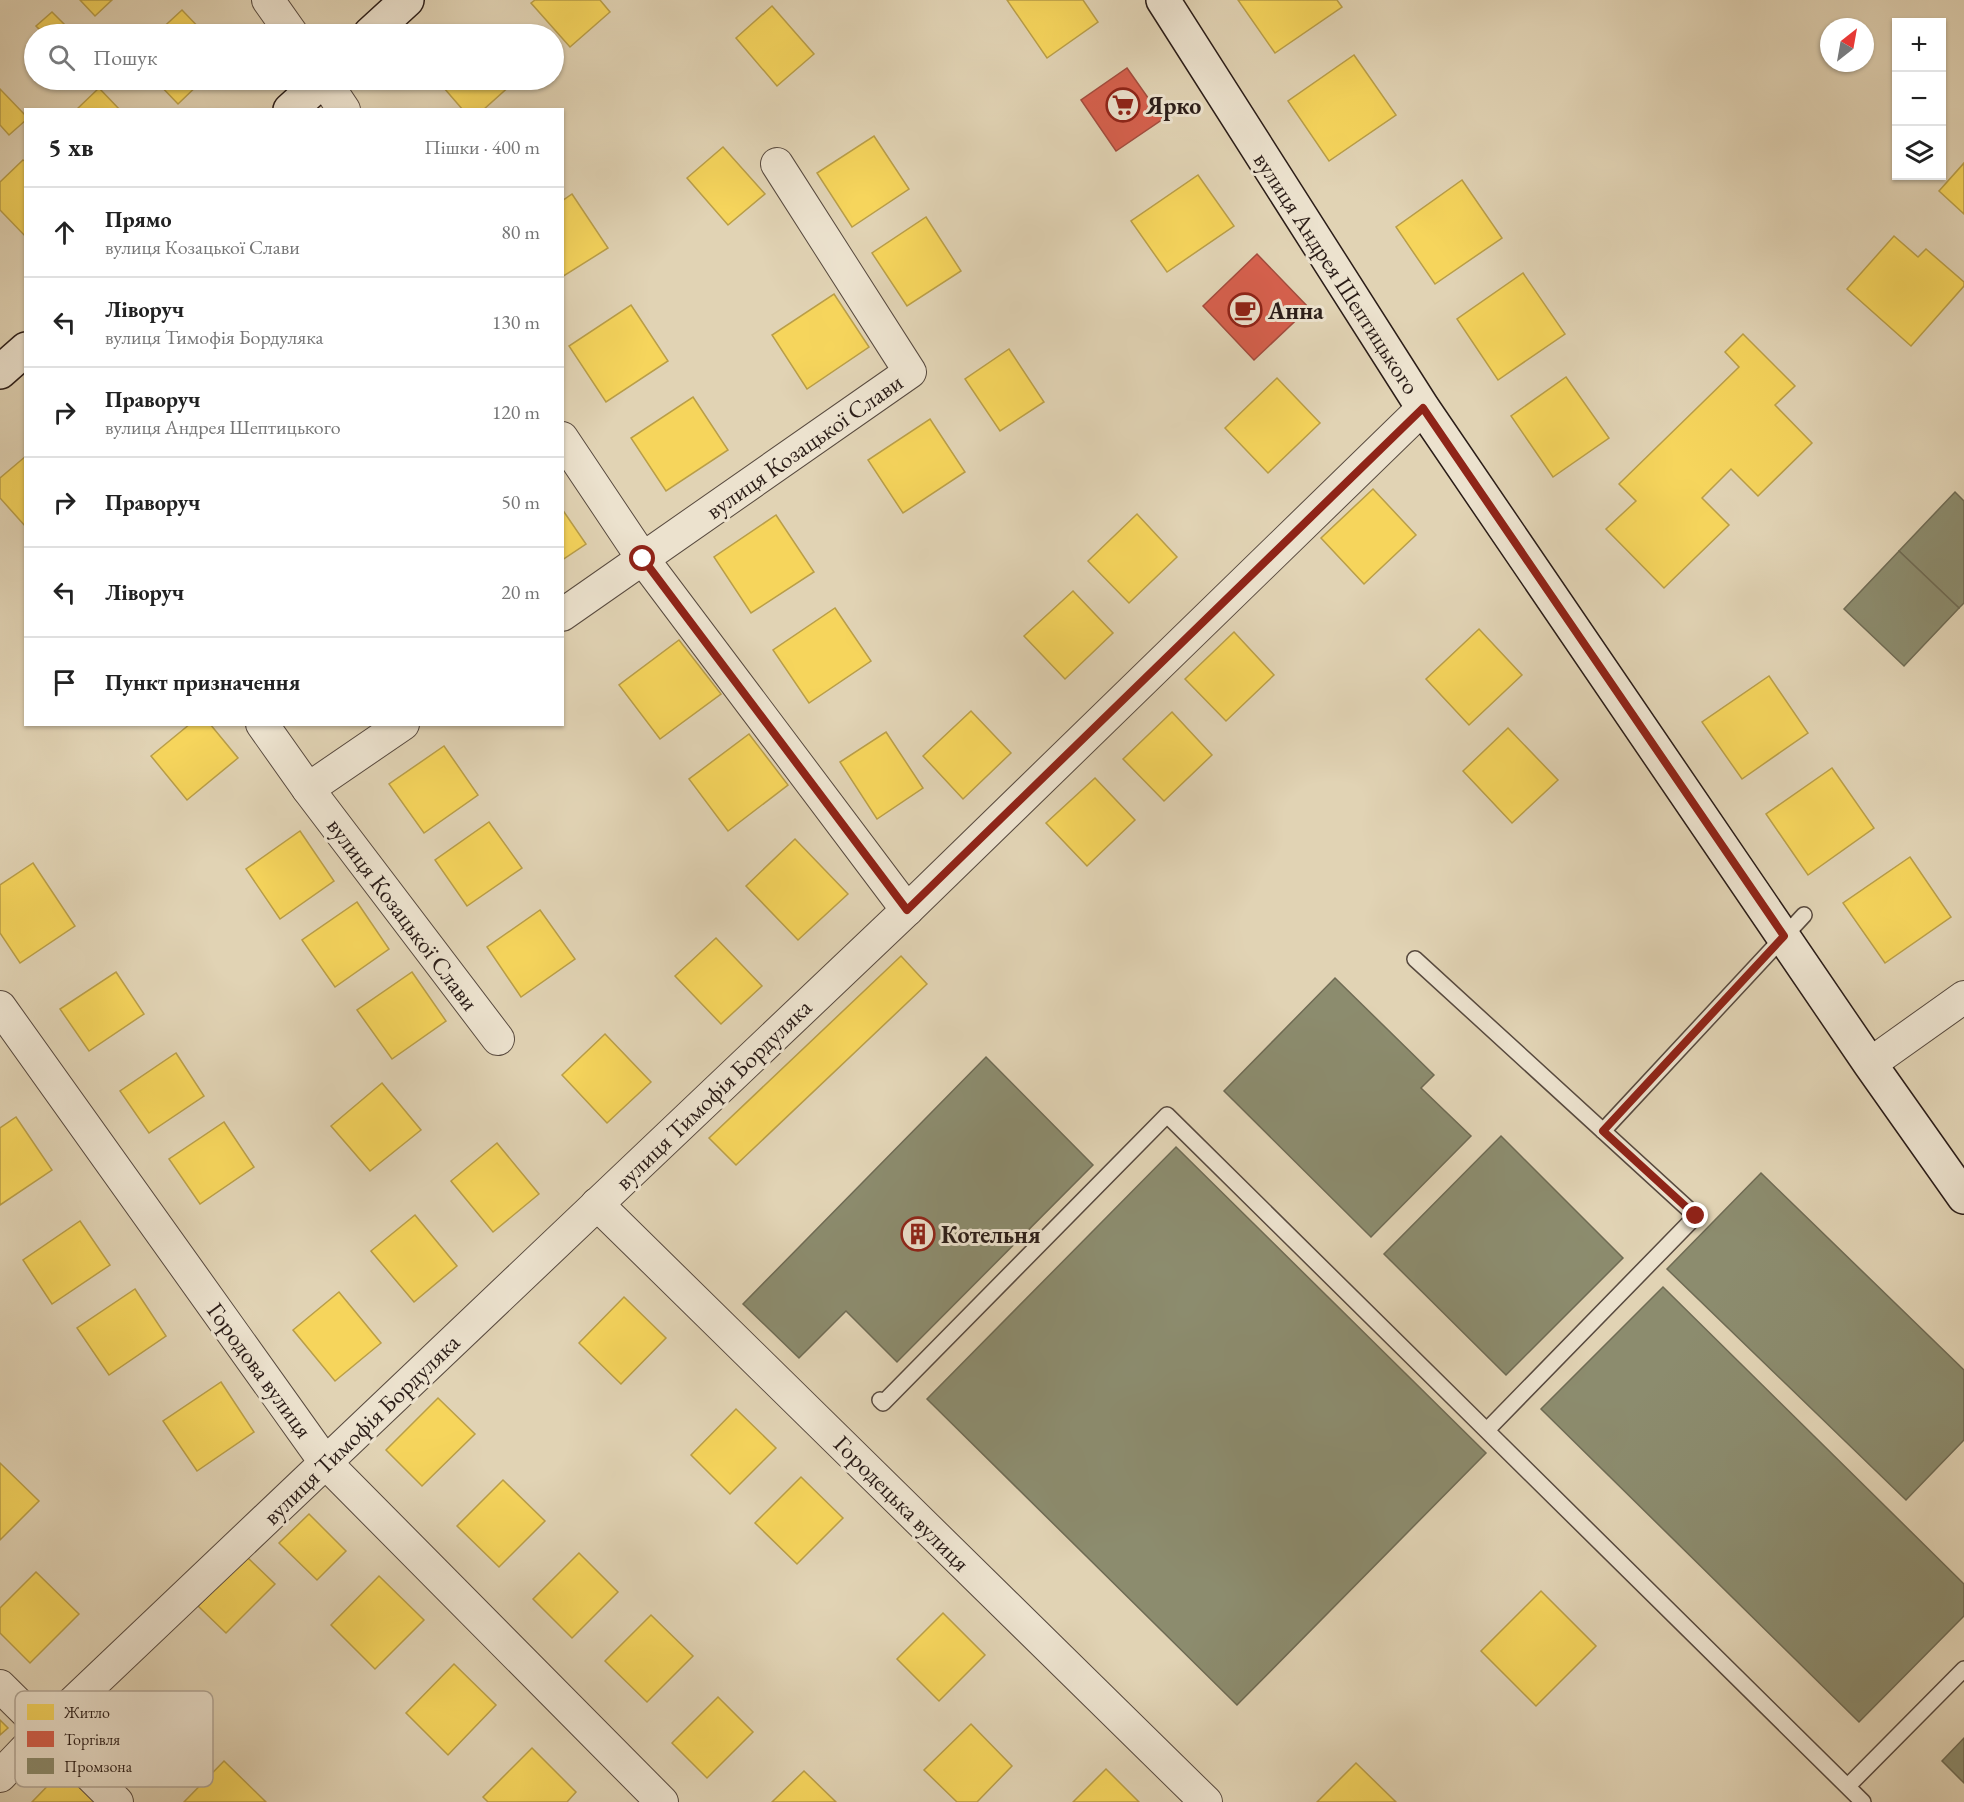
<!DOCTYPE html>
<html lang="uk">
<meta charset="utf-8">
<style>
body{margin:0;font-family:"EB Garamond",serif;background:#f6f6f6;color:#222}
.controls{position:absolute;right:18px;top:18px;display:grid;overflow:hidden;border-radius:0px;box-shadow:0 2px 4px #0004}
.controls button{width:54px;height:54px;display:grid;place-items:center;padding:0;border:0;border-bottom:2px solid #e0e0e0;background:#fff;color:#222;font:30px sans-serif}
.compass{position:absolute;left:1820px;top:18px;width:54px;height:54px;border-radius:50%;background:#fff;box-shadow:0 2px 4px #0004;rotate:31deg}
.stop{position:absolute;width:18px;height:18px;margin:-14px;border:4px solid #8f2418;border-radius:50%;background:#fff}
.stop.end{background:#8f2418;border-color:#fff;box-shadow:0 2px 6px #0008}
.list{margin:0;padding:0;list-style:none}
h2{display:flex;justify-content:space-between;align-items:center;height:78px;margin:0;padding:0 24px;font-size:26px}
h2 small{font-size:20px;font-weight:400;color:#767676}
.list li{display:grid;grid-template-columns:39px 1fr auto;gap:18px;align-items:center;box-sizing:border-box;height:90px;padding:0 24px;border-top:2px solid #e0e0e0}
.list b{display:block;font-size:22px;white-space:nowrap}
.list p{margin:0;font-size:20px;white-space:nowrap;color:#767676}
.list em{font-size:20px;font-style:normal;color:#767676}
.icon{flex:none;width:33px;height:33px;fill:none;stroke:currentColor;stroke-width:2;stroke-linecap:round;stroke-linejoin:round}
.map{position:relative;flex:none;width:1964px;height:1802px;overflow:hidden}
.search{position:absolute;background:#fff;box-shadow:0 2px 4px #0004;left:24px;top:24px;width:540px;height:66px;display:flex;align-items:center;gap:15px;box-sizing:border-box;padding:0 21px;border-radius:33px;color:#767676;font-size:22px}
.panel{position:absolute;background:#fff;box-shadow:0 2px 4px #0004;left:24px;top:108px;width:540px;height:618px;border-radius:0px}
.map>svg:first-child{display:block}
.homes{fill:#f6d55c;stroke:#b99e48;stroke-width:1.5}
.shops{fill:#d6604d;stroke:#a34c3d;stroke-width:1.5}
.industry{fill:#8c8c6e;stroke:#6f6b54;stroke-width:1.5}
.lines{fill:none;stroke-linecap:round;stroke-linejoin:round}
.service-casing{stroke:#584a3f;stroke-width:18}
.minor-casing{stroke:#584a3f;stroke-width:34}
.secondary-casing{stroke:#2b1d18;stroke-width:36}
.service{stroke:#ece2ce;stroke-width:15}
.minor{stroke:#ece2ce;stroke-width:32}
.secondary{stroke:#ece2ce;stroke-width:33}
.route{stroke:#8f2418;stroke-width:8}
.labels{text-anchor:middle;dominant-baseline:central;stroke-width:6;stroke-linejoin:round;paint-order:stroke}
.poi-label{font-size:24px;font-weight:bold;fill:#2b1d18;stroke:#ece2ce;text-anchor:start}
.street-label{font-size:24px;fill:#2b1d18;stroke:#ece2ce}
.key{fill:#ece2ce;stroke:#b2a797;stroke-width:1.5}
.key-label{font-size:16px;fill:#2b1d18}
</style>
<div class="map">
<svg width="1964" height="1802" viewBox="0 0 1964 1802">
<rect width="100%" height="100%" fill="#e1d3b4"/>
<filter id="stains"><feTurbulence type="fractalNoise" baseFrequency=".00333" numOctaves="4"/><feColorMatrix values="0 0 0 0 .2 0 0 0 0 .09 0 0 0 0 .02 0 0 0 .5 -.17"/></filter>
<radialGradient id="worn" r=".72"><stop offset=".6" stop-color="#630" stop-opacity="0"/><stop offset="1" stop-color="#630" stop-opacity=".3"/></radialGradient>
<g class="homes">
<path d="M 80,0 L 112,0 L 95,16 Z"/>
<path d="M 535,0 L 600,0 L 610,12 L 570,47 L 531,3 Z"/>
<path d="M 1007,0 L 1083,0 L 1098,22 L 1047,58 Z"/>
<path d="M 1238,0 L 1337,0 L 1342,7 L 1275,53 Z"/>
<path d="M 772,6 L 814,54 L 777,86 L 736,38 Z"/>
<path d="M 182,10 L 205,34 L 156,34 Z"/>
<path d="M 52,12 L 74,34 L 44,34 L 36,26 Z"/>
<path d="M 1354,55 L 1396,115 L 1329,161 L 1288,101 Z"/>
<path d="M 155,80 L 203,80 L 178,104 Z"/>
<path d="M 437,80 L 507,80 L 512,84 L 483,110 L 463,110 Z"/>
<path d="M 99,88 L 120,110 L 76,110 Z"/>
<path d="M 0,89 L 26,116 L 26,120 L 9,135 L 0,125 Z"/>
<path d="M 874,136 L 909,189 L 852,227 L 817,173 Z"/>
<path d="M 723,147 L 765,194 L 728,225 L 687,178 Z"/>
<path d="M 23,160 L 26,162 L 26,237 L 0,210 L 0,182 Z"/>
<path d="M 1964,163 L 1964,214 L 1939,191 Z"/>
<path d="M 1198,175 L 1234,226 L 1167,272 L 1131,221 Z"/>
<path d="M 1462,180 L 1502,238 L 1435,284 L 1396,227 Z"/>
<path d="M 572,194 L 608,248 L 562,277 L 562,201 Z"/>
<path d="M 926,217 L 961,271 L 907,306 L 872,253 Z"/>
<path d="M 1894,236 L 1918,257 L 1926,249 L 1964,282 L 1964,286 L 1911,346 L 1847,289 Z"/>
<path d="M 1523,273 L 1565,334 L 1498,380 L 1457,319 Z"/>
<path d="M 834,294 L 869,347 L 807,389 L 772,335 Z"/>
<path d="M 631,305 L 668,361 L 606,402 L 569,346 Z"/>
<path d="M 1743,334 L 1795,386 L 1775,405 L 1812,443 L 1758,496 L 1731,469 L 1702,498 L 1729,525 L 1664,588 L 1606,529 L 1636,501 L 1619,484 L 1739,367 L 1725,352 Z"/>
<path d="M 1009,349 L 1044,402 L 1000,431 L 965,379 Z"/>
<path d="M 1566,377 L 1609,438 L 1553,477 L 1511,416 Z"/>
<path d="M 1277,378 L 1320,423 L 1268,473 L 1225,428 Z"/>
<path d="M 693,397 L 728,450 L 666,491 L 631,438 Z"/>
<path d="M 930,419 L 965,472 L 903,513 L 868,460 Z"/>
<path d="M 26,456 L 26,527 L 0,498 L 0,478 Z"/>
<path d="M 1373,489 L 1416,535 L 1364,584 L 1321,538 Z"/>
<path d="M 562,509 L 586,544 L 562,560 Z"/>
<path d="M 1137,514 L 1177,557 L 1129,603 L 1088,561 Z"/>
<path d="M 776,515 L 814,572 L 751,613 L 714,557 Z"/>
<path d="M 1073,591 L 1113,633 L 1065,679 L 1024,636 Z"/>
<path d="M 835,608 L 871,661 L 809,703 L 773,650 Z"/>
<path d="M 1479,629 L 1522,675 L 1469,725 L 1426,679 Z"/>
<path d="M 1234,632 L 1274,675 L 1226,721 L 1185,679 Z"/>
<path d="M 679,640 L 721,694 L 660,739 L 619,685 Z"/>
<path d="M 1769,676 L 1808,733 L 1742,779 L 1702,722 Z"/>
<path d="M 971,711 L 1011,753 L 963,799 L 923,756 Z"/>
<path d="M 1172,712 L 1212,755 L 1164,801 L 1123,759 Z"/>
<path d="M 190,724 L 210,724 L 238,758 L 187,800 L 151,756 Z"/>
<path d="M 1508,728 L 1558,780 L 1512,823 L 1463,771 Z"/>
<path d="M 886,732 L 923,788 L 877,819 L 840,762 Z"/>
<path d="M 749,734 L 788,785 L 728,831 L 689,779 Z"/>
<path d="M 444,746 L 478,795 L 424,833 L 389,784 Z"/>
<path d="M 1832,768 L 1874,828 L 1808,875 L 1766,814 Z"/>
<path d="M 1095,778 L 1135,820 L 1087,866 L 1046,823 Z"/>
<path d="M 489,822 L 522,868 L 467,906 L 435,860 Z"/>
<path d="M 300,831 L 334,881 L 280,919 L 246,869 Z"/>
<path d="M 795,839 L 848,894 L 798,940 L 746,886 Z"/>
<path d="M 1910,857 L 1951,917 L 1885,963 L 1843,903 Z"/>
<path d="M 33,863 L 75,926 L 20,963 L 0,933 L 0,885 Z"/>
<path d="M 357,902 L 389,949 L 335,987 L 302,940 Z"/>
<path d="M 540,910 L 575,959 L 521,997 L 487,947 Z"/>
<path d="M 716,938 L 762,986 L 721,1024 L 675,976 Z"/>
<path d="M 901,956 L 927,984 L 736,1165 L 709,1138 Z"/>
<path d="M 116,972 L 144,1014 L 89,1051 L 60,1009 Z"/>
<path d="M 412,972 L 446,1021 L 392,1059 L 357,1010 Z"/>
<path d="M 605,1034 L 651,1082 L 607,1123 L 562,1075 Z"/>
<path d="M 176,1053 L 204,1096 L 149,1133 L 120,1091 Z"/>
<path d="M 382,1083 L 421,1130 L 370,1171 L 331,1126 Z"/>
<path d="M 16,1117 L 52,1170 L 0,1205 L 0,1128 Z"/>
<path d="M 224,1122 L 254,1167 L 200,1204 L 169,1159 Z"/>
<path d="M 497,1143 L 539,1194 L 493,1232 L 451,1181 Z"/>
<path d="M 415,1215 L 457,1266 L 414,1302 L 371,1251 Z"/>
<path d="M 80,1221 L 110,1265 L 52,1304 L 23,1260 Z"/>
<path d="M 135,1289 L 166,1336 L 109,1375 L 77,1328 Z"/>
<path d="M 339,1292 L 381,1343 L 335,1381 L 293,1330 Z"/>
<path d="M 624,1297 L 666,1338 L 621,1384 L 579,1343 Z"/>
<path d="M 221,1382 L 254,1432 L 197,1471 L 163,1421 Z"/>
<path d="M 438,1398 L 475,1434 L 422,1486 L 386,1450 Z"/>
<path d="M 736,1409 L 776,1448 L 730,1494 L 691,1455 Z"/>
<path d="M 0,1463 L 39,1501 L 0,1540 Z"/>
<path d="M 801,1477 L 843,1518 L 797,1564 L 755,1523 Z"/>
<path d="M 503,1480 L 545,1521 L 499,1567 L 457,1526 Z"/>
<path d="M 309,1514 L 346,1551 L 317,1580 L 279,1543 Z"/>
<path d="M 579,1553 L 618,1592 L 572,1638 L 533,1599 Z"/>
<path d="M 247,1557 L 275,1584 L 226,1633 L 198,1606 Z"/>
<path d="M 36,1572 L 79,1614 L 30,1663 L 0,1633 L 0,1608 Z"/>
<path d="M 379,1576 L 424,1620 L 375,1669 L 331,1625 Z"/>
<path d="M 1541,1591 L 1596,1646 L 1536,1706 L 1481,1651 Z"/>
<path d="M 943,1613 L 985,1655 L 939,1701 L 897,1659 Z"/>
<path d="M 651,1615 L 693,1656 L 647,1702 L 605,1661 Z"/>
<path d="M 454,1664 L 496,1705 L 448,1755 L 406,1713 Z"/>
<path d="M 718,1697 L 753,1732 L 707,1778 L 672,1743 Z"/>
<path d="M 0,1720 L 8,1728 L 0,1735 Z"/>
<path d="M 971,1724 L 1012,1766 L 977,1802 L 957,1802 L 924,1770 Z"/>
<path d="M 532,1748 L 576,1792 L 567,1802 L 488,1802 L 483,1797 Z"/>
<path d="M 224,1761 L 266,1802 L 184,1802 Z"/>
<path d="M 1356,1763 L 1396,1802 L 1317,1802 Z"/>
<path d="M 64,1769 L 97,1802 L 32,1802 Z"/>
<path d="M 1106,1769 L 1139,1802 L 1073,1802 Z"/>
<path d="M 804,1771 L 836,1802 L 772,1802 Z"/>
</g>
<g class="shops">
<path d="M 1127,68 L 1163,119 L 1116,151 L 1081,100 Z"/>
<path d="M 1257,254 L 1309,308 L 1254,360 L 1203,306 Z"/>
</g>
<g class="industry">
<path d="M 1955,492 L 1964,501 L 1964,603 L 1959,608 L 1899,551 Z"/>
<path d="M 1899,551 L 1959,608 L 1904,666 L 1844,609 Z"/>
<path d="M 1335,978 L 1434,1075 L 1421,1088 L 1471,1136 L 1371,1237 L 1224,1091 Z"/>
<path d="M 986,1057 L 1093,1165 L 897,1362 L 846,1311 L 799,1358 L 743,1304 Z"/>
<path d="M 1501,1136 L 1623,1258 L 1506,1375 L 1384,1254 Z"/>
<path d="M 1176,1147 L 1486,1453 L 1237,1705 L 927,1399 Z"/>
<path d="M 1761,1173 L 1964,1370 L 1964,1440 L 1906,1500 L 1667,1269 Z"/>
<path d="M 1663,1287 L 1964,1584 L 1964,1616 L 1859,1722 L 1541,1409 Z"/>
<path d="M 1964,1738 L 1964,1783 L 1942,1761 Z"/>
</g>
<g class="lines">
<g class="service-casing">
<g id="service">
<path d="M 1415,959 L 1696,1216 L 1487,1430"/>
<path d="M 1603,1131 L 1804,915"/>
<path d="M 880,1400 L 883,1403 L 1167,1115 L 1863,1802"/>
<path d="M 1848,1786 L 1964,1669"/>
</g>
</g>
<g class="minor-casing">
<g id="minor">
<path d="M 268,0 L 292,34"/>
<path d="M 324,80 L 344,110"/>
<path d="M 562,438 L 643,559 L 907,910"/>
<path d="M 562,615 L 910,372 L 777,164"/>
<path d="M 262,724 L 308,789 L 498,1039"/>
<path d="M 308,789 L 403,724"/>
<path d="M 0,1007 L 325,1462 L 662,1802"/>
<path d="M 1870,1064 L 1964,997"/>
<path d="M 597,1204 L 1206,1802"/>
<path d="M 0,1686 L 117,1802"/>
<path d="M 0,1776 L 44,1730 L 907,910 L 1423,408"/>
</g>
</g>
<g class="secondary-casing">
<g id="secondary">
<path d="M 1163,0 L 1423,408 L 1870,1064 L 1964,1197"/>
<path d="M 370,34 L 407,0"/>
<path d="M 290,110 L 323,80"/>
<path d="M 0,372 L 26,349"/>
</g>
</g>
<use href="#service" class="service"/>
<use href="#minor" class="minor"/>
<use href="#secondary" class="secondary"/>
</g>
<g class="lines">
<path class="route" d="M 643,559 L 907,910 L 1423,408 L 1784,936 L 1603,1131 L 1696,1216"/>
</g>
<defs>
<g id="supermarket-ring" transform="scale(1.725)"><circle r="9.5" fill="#ece2ce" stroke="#8f2418" stroke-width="1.5"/><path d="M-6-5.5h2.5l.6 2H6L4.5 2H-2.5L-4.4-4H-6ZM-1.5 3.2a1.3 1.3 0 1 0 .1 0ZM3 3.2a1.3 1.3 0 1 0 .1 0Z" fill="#8f2418"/></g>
<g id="cafe-ring" transform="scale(1.725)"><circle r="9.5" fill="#ece2ce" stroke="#8f2418" stroke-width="1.5"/><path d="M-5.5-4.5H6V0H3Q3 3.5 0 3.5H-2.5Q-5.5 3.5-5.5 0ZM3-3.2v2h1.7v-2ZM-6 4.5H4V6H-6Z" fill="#8f2418"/></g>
<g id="building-ring" transform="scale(1.725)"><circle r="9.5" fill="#ece2ce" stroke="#8f2418" stroke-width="1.5"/><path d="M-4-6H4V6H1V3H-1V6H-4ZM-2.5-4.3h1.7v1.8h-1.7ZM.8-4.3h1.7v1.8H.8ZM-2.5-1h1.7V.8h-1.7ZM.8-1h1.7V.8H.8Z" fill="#8f2418"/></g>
</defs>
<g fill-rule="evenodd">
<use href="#supermarket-ring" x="1123" y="105"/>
<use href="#cafe-ring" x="1245" y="310"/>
<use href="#building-ring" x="918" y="1234"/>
</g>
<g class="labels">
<g class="poi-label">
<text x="1146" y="105">Ярко</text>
<text x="1268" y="310">Анна</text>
<text x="941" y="1234">Котельня</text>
</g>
<g class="street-label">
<text transform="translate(1337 273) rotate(57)">вулиця Андрея Шептицького</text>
<text transform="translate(804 446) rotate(-35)">вулиця Козацької Слави</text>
<text transform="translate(403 914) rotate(53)">вулиця Козацької Слави</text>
<text transform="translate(713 1094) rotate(-44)">вулиця Тимофія Бордуляка</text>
<text transform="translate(260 1370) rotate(54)">Городова вулиця</text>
<text transform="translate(361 1429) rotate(-44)">вулиця Тимофія Бордуляка</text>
<text transform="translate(902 1503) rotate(45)">Городецька вулиця</text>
</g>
</g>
<rect x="15" y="1691" width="198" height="96" rx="9" class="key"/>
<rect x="27" y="1704" width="27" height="16" fill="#f6d55c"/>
<rect x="27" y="1731" width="27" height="16" fill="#d6604d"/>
<rect x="27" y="1758" width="27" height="16" fill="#8c8c6e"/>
<g class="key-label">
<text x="64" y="1718">Житло</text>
<text x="64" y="1745">Торгівля</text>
<text x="64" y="1772">Промзона</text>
</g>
<rect width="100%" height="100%" filter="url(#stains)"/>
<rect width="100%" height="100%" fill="url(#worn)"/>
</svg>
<div class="controls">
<button>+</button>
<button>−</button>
<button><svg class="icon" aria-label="layers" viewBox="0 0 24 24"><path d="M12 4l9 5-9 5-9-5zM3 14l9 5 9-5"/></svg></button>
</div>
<svg class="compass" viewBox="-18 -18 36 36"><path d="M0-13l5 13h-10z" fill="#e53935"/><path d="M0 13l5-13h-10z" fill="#767676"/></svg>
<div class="stop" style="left:643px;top:559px"></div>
<div class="stop end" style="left:1696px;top:1216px"></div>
<div class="search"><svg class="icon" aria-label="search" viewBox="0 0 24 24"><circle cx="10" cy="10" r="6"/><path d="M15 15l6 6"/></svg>Пошук</div>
<section class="panel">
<h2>5 хв<small>Пішки · 400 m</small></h2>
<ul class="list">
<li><svg class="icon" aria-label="ahead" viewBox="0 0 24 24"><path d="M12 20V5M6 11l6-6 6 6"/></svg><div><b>Прямо</b><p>вулиця Козацької Слави</p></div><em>80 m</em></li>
<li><svg class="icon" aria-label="left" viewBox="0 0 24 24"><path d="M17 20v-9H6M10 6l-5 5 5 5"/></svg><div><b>Ліворуч</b><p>вулиця Тимофія Бордуляка</p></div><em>130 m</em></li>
<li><svg class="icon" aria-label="right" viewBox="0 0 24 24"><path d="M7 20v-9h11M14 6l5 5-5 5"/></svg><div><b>Праворуч</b><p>вулиця Андрея Шептицького</p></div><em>120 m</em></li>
<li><svg class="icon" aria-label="right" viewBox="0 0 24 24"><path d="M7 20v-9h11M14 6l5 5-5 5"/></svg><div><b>Праворуч</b></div><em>50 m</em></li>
<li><svg class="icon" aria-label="left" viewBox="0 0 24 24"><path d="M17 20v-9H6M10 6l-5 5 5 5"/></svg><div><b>Ліворуч</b></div><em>20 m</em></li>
<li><svg class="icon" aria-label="arrive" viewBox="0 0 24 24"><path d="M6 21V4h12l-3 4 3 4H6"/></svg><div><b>Пункт призначення</b></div></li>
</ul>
</section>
</div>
